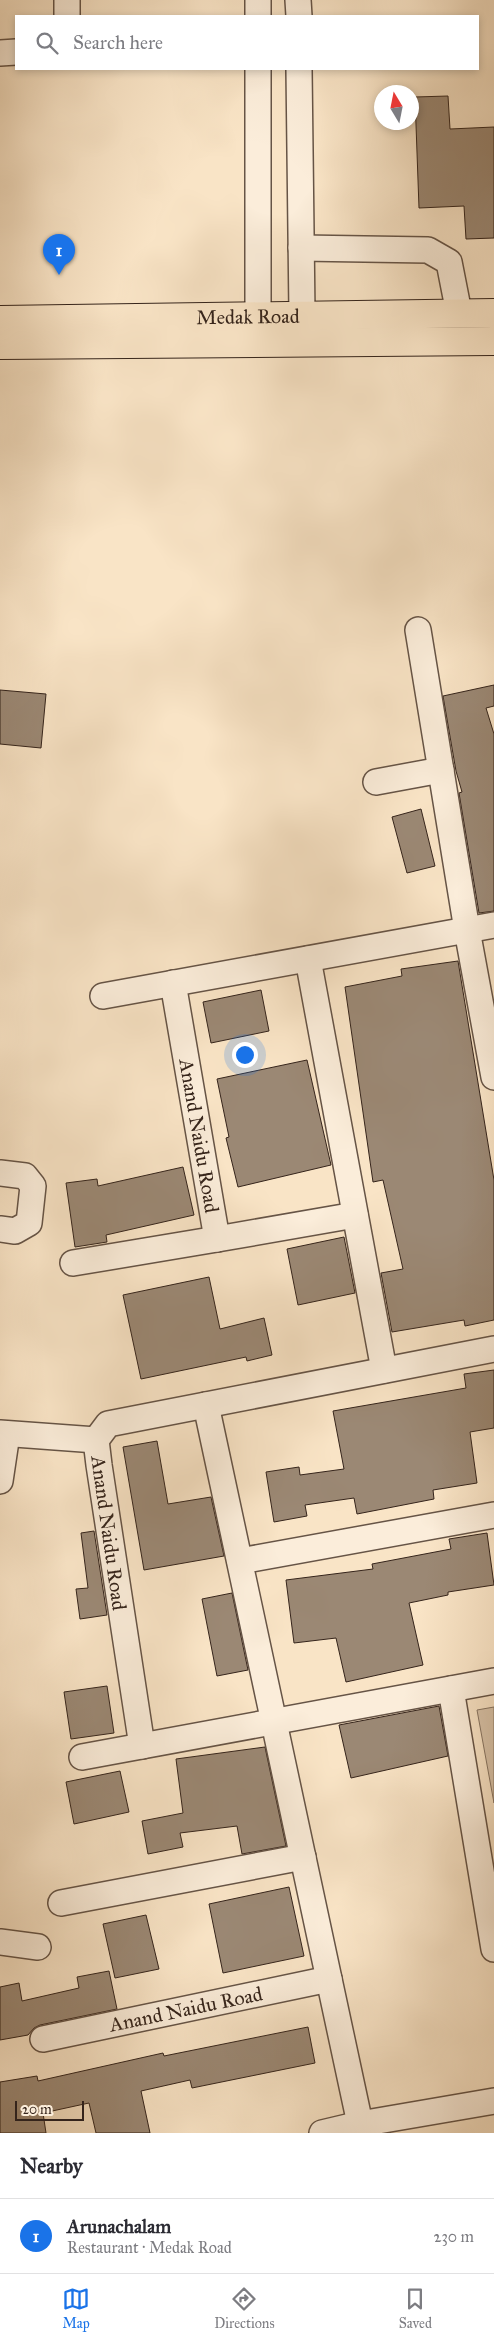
<!DOCTYPE html>
<meta charset="utf-8">
<style>
body{margin:0;font-family:"IM FELL Great Primer",serif;background:#f2f2f3;color:#2b2b33}
.compass{position:absolute;left:374px;top:85px;width:45px;height:45px;border-radius:50%;background:#fff;box-shadow:0 2px 8px #0003;rotate:350deg}
.scale{position:absolute;left:15px;bottom:12px;width:69px;box-sizing:border-box;padding-left:5px;border:2px solid #35241b;border-top:0;font-size:14px;line-height:18px;white-space:nowrap;color:#35241b;-webkit-text-stroke:4px #fbedda;paint-order:stroke}
.you{position:absolute;left:244px;top:1054px;width:18px;height:18px;margin:-12px;border:4px solid #fff;border-radius:50%;background:#1a73e8;box-shadow:0 0 0 8px #1a73e833}
.badge{display:grid;place-items:center;width:32px;height:32px;border-radius:50%;background:#1a73e8;color:#fff;font-size:16px;font-weight:700}
.pin{position:absolute;translate:-50% -41px;filter:drop-shadow(0 1px 2px #0008)}
.pin::after{content:'';position:absolute;top:26px;width:18px;height:15px;background:inherit;clip-path:polygon(0 0,100% 0,50% 100%)}
.list{margin:0;padding:0;list-style:none}
h2{display:flex;justify-content:space-between;align-items:center;height:65px;margin:0;padding:0 20px;font-size:21px}
h2 small{font-size:16px;font-weight:400;color:#7c7c81}
.list li{display:grid;grid-template-columns:32px 1fr auto;gap:15px;align-items:center;box-sizing:border-box;height:75px;padding:0 20px;border-top:1px solid #e1e1e2}
.list b{display:block;font-size:19px;white-space:nowrap}
.list p{margin:0;font-size:16px;white-space:nowrap;color:#7c7c81}
.list em{font-size:16px;font-style:normal;color:#7c7c81}
.icon{flex:none;width:28px;height:28px;fill:none;stroke:currentColor;stroke-width:2;stroke-linecap:round;stroke-linejoin:round}
.map{position:relative;flex:none;width:494px;height:2133px;overflow:hidden}
.search{position:absolute;background:#fff;box-shadow:0 2px 8px #0003;left:15px;right:15px;top:15px;height:55px;display:flex;align-items:center;gap:12px;box-sizing:border-box;padding:0 18px;border-radius:0px;color:#7c7c81;font-size:19px}
.sheet{height:140px;background:#fff}
nav{display:flex;justify-content:space-around;align-items:center;box-sizing:border-box;height:70px;border-top:1px solid #e1e1e2;background:#fff;font-size:14px;color:#7c7c81}
nav a{display:grid;justify-items:center;gap:2px}
nav .on{color:#1a73e8}
.map>svg:first-child{display:block}
.green{fill:#d8c3a9;stroke:#867462}
.building{fill:#9b8874;stroke:#35241b}
.lines{fill:none;stroke-linecap:round;stroke-linejoin:round}
.minor-casing{stroke:#665446;stroke-width:28}
.primary-casing{stroke:#35241b;stroke-width:30}
.minor{stroke:#fbedda;stroke-width:25}
.primary{stroke:#f9e4c6;stroke-width:28}
.labels{text-anchor:middle;dominant-baseline:central;stroke-width:4.5;stroke-linejoin:round;paint-order:stroke}
.street-label{font-size:20px;fill:#35241b;stroke:#fbedda}
</style>
<div class="map">
<svg width="494" height="2133" viewBox="0 0 494 2133">
<rect width="100%" height="100%" fill="#f9e4c6"/>
<filter id="stains"><feTurbulence type="fractalNoise" baseFrequency=".004" numOctaves="4"/><feColorMatrix values="0 0 0 0 .2 0 0 0 0 .09 0 0 0 0 .02 0 0 0 .5 -.17"/></filter>
<radialGradient id="worn" r=".72"><stop offset=".6" stop-color="#630" stop-opacity="0"/><stop offset="1" stop-color="#630" stop-opacity=".3"/></radialGradient>
<path class="green" d="M 494,1707 L 494,1803 L 477,1710 Z"/>
<g class="building">
<path d="M 448,96 L 450,129 L 494,127 L 494,238 L 466,239 L 464,206 L 419,208 L 415,97 Z"/>
<path d="M 494,685 L 494,706 L 486,708 L 494,734 L 494,911 L 479,913 L 459,793 L 462,792 L 456,771 L 443,696 Z"/>
<path d="M 0,690 L 46,694 L 41,748 L 0,744 Z"/>
<path d="M 421,809 L 435,866 L 407,873 L 392,817 Z"/>
<path d="M 458,961 L 494,1180 L 494,1320 L 465,1326 L 464,1320 L 392,1332 L 381,1273 L 403,1269 L 383,1180 L 373,1182 L 345,987 L 402,976 L 401,969 Z"/>
<path d="M 261,990 L 269,1031 L 211,1043 L 203,1002 Z"/>
<path d="M 307,1060 L 331,1165 L 238,1187 L 226,1138 L 229,1137 L 217,1079 Z"/>
<path d="M 183,1167 L 194,1215 L 106,1235 L 107,1242 L 75,1247 L 66,1183 L 97,1179 L 98,1186 Z"/>
<path d="M 344,1237 L 355,1293 L 298,1305 L 287,1249 Z"/>
<path d="M 209,1277 L 220,1329 L 264,1318 L 272,1355 L 247,1361 L 246,1357 L 141,1379 L 123,1295 Z"/>
<path d="M 494,1370 L 494,1428 L 470,1432 L 477,1483 L 433,1490 L 434,1499 L 357,1514 L 354,1498 L 305,1505 L 307,1516 L 274,1522 L 266,1472 L 299,1467 L 300,1475 L 344,1469 L 333,1411 L 466,1388 L 464,1374 Z"/>
<path d="M 157,1441 L 168,1504 L 211,1497 L 224,1556 L 144,1570 L 123,1447 Z"/>
<path d="M 94,1531 L 107,1615 L 80,1619 L 76,1589 L 88,1588 L 81,1533 Z"/>
<path d="M 487,1533 L 494,1585 L 448,1592 L 448,1595 L 409,1603 L 423,1665 L 346,1682 L 336,1638 L 294,1643 L 286,1580 L 373,1569 L 372,1564 L 451,1549 L 449,1539 Z"/>
<path d="M 232,1593 L 248,1670 L 217,1676 L 202,1599 Z"/>
<path d="M 107,1686 L 114,1733 L 71,1739 L 64,1692 Z"/>
<path d="M 439,1706 L 448,1756 L 351,1778 L 339,1725 Z"/>
<path d="M 265,1747 L 286,1846 L 242,1854 L 237,1826 L 180,1833 L 183,1847 L 148,1854 L 142,1821 L 183,1813 L 176,1759 Z"/>
<path d="M 120,1771 L 129,1812 L 74,1824 L 66,1782 Z"/>
<path d="M 289,1887 L 304,1956 L 223,1973 L 209,1904 Z"/>
<path d="M 146,1915 L 159,1969 L 115,1978 L 103,1924 Z"/>
<path d="M 109,1971 L 117,2009 L 40,2025 L 34,2028 L 28,2035 L 0,2040 L 0,1987 L 19,1983 L 22,2001 L 79,1988 L 77,1977 Z"/>
<path d="M 308,2027 L 315,2063 L 192,2088 L 190,2080 L 141,2091 L 150,2133 L 96,2133 L 89,2103 L 43,2113 L 46,2133 L 0,2133 L 0,2082 L 37,2076 L 38,2081 L 163,2053 L 164,2056 Z"/>
</g>
<g class="lines">
<g class="minor-casing">
<g id="minor">
<path d="M 67,0 L 67,16"/>
<path d="M 258,0 L 258,16"/>
<path d="M 298,0 L 299,16"/>
<path d="M 0,53 L 16,52"/>
<path d="M 258,69 L 258,316"/>
<path d="M 299,69 L 302,314"/>
<path d="M 301,248 L 428,250 L 449,262 L 459,313"/>
<path d="M 418,630 L 467,930 L 494,1077"/>
<path d="M 376,782 L 441,770"/>
<path d="M 308,959 L 384,1370"/>
<path id="s1" d="M 173,983 L 217,1239 L 355,1215"/>
<path d="M 103,996 L 494,925"/>
<path d="M 0,1173 L 25,1176 L 33,1186 L 29,1223 L 15,1231 L 0,1229"/>
<path d="M 73,1263 L 217,1239"/>
<path d="M 206,1405 L 362,2133"/>
<path d="M 0,1433 L 96,1440"/>
<path d="M 0,1481 L 7,1434"/>
<path d="M 240,1561 L 494,1515"/>
<path d="M 451,1689 L 494,1949"/>
<path d="M 142,1746 L 99,1465 L 96,1440 L 108,1424 L 494,1349"/>
<path d="M 82,1757 L 494,1681"/>
<path d="M 61,1903 L 303,1857"/>
<path d="M 0,1942 L 38,1947"/>
<path id="s2" d="M 43,2039 L 329,1979"/>
<path d="M 322,2133 L 360,2124 L 494,2101"/>
</g>
</g>
<g class="primary-casing">
<g id="primary">
<path id="s3" d="M 0,320 L 494,313"/>
<path d="M 0,345 L 494,341"/>
</g>
</g>
<use href="#minor" class="minor"/>
<use href="#primary" class="primary"/>
</g>
<g class="labels">
<g class="street-label">
<text stroke="none"><textPath href="#s3" startOffset="248">Medak Road</textPath></text>
<text stroke="none"><textPath href="#s1" startOffset="155">Anand Naidu Road</textPath></text>
<text transform="translate(109 1533) rotate(82)">Anand Naidu Road</text>
<text stroke="none"><textPath href="#s2" startOffset="146">Anand Naidu Road</textPath></text>
</g>
</g>
<rect width="100%" height="100%" filter="url(#stains)"/>
<rect width="100%" height="100%" fill="url(#worn)"/>
</svg>
<svg class="compass" viewBox="-18 -18 36 36"><path d="M0-13l5 13h-10z" fill="#e53935"/><path d="M0 13l5-13h-10z" fill="#7c7c81"/></svg>
<div class="scale">20 m</div>
<div class="you"></div>
<div class="pin badge" style="left:59px;top:275px">1</div>
<div class="search"><svg class="icon" aria-label="search" viewBox="0 0 24 24"><circle cx="10" cy="10" r="6"/><path d="M15 15l6 6"/></svg>Search here</div>
</div>
<section class="sheet">
<h2>Nearby<small></small></h2>
<ul class="list">
<li><span class="badge">1</span><div><b>Arunachalam</b><p>Restaurant · Medak Road</p></div><em>230 m</em></li>
</ul>
</section>
<nav>
<a class="on"><svg class="icon" aria-label="map" viewBox="0 0 24 24"><path d="M3 6l6-2 6 2 6-2v14l-6 2-6-2-6 2zM9 4v14M15 6v14"/></svg>Map</a>
<a><svg class="icon" aria-label="directions" viewBox="0 0 24 24"><path d="M12 3l9 9-9 9-9-9zM9 14v-3h6M13 9l2 2-2 2"/></svg>Directions</a>
<a><svg class="icon" aria-label="saved" viewBox="0 0 24 24"><path d="M7 4h10v16l-5-4-5 4z"/></svg>Saved</a>
</nav>
